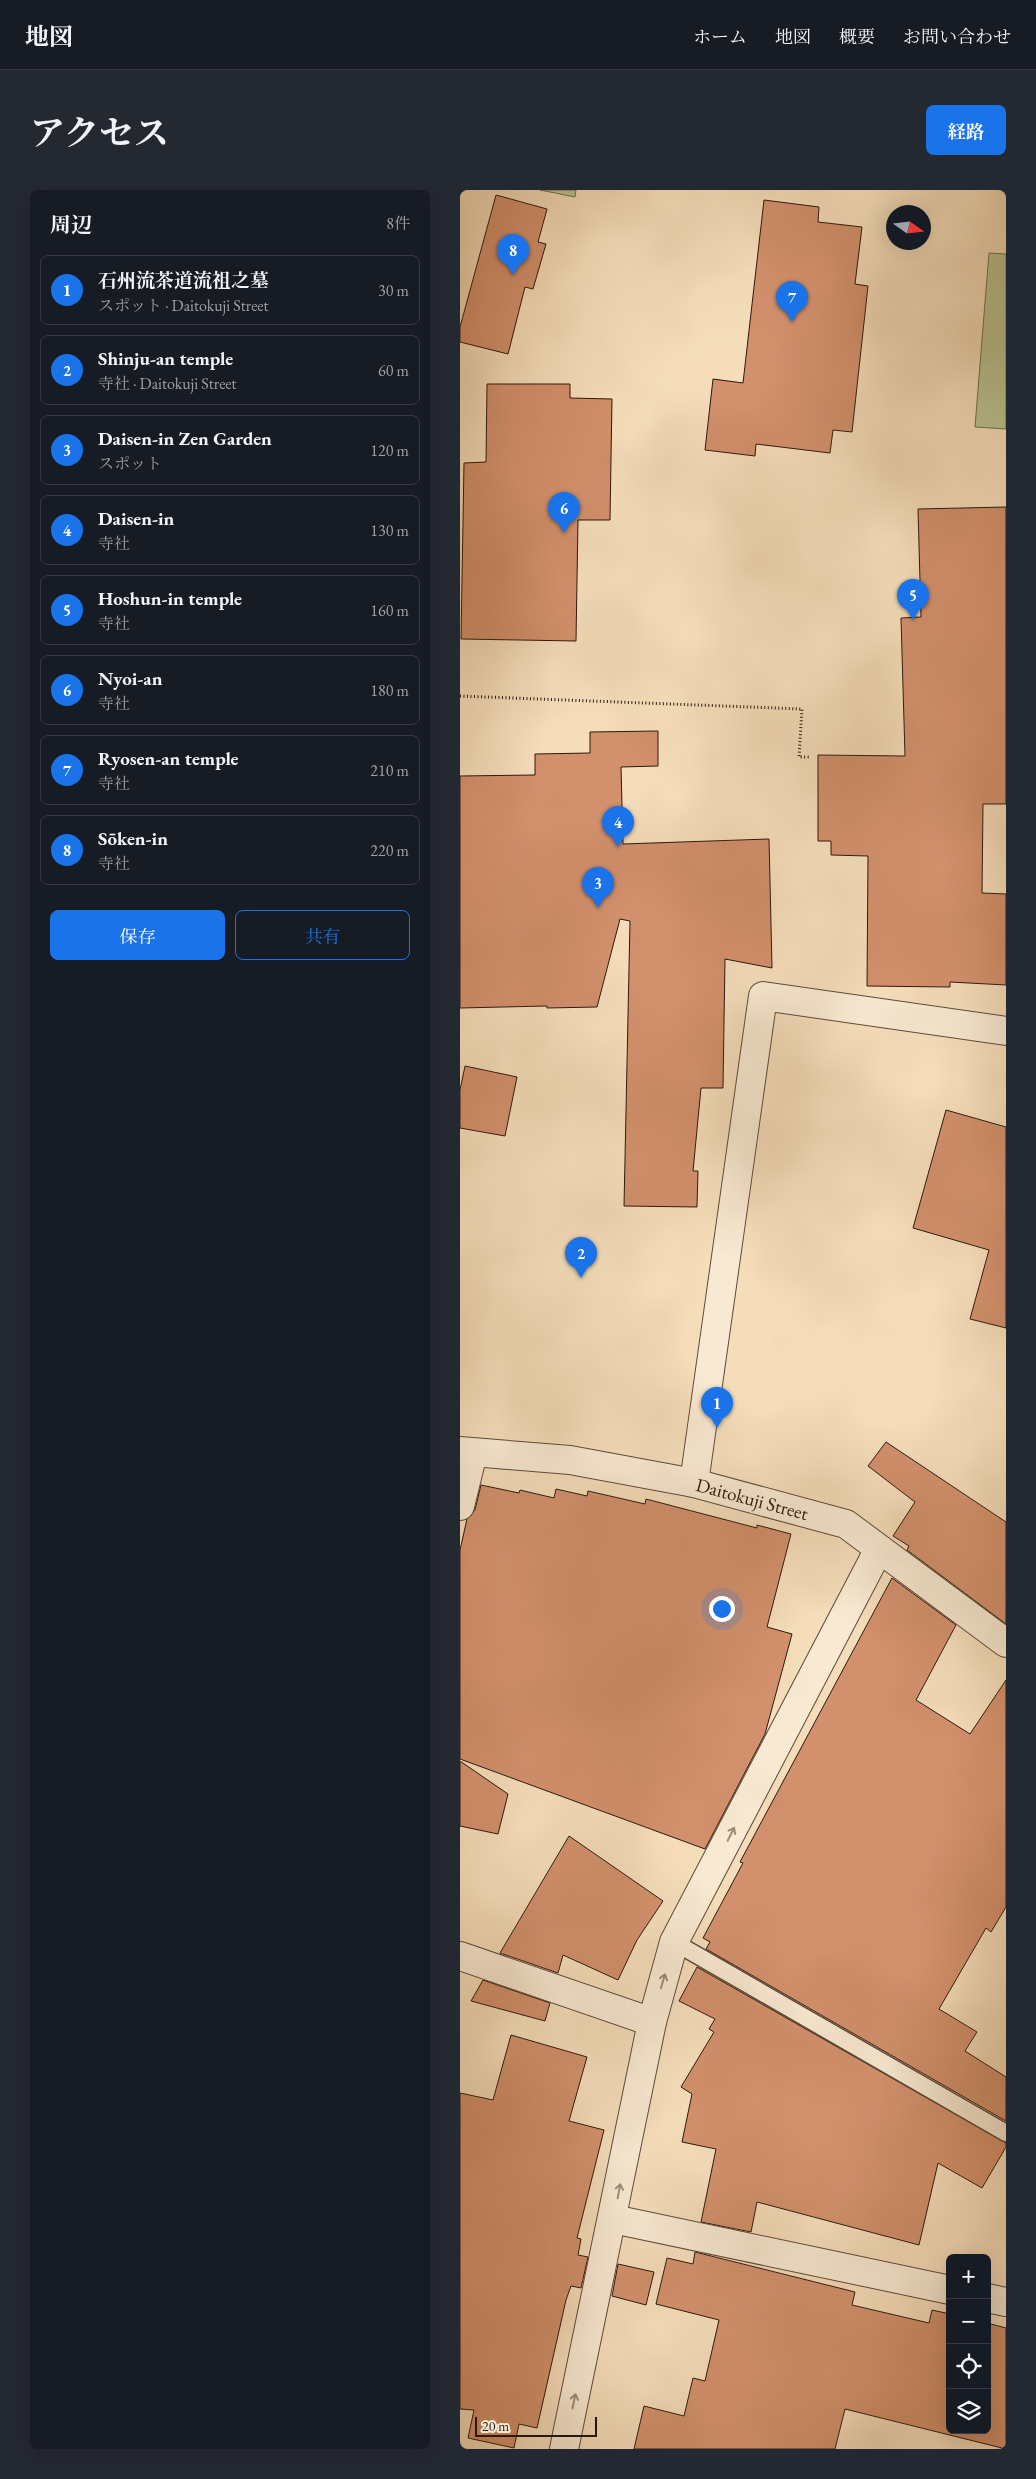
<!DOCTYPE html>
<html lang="ja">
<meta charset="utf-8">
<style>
body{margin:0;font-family:"EB Garamond","Noto Serif JP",serif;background:#242831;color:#f1f3f6}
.controls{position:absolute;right:15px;bottom:15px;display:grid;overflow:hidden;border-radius:8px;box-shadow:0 5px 20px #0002}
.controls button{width:45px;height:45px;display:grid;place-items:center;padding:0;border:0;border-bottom:1px solid #363941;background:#171b24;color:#f1f3f6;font:25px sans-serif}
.compass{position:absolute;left:426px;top:15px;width:45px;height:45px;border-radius:50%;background:#171b24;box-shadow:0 5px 20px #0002;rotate:104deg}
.scale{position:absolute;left:15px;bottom:12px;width:122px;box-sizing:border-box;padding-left:5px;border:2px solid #2c180f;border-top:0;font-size:14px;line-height:18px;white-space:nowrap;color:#2c180f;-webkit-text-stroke:4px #f8e9d2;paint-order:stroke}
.you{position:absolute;left:261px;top:1418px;width:18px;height:18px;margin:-12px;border:4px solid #fff;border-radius:50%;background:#1a73e8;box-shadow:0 0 0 8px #1a73e833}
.badge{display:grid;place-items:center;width:32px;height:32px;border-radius:50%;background:#1a73e8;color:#fff;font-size:16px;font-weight:700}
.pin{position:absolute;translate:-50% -41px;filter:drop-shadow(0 1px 2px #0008)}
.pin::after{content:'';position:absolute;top:26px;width:18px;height:15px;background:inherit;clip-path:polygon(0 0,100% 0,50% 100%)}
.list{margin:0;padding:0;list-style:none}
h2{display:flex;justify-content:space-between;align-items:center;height:65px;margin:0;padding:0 20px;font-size:21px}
h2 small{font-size:16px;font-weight:400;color:#9ea1a6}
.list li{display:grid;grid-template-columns:32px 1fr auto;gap:15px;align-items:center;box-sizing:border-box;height:70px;margin:0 10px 10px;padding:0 10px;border:1px solid #363941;border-radius:8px}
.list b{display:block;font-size:19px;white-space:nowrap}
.list p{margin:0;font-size:16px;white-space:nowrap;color:#9ea1a6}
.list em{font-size:16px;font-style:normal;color:#9ea1a6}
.actions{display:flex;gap:10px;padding:15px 20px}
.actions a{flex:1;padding:11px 0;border:1px solid #1a73e8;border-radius:8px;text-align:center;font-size:18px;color:#1a73e8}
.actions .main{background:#1a73e8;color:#fff}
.icon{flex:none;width:28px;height:28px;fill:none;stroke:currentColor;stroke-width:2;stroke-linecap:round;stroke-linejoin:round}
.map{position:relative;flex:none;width:546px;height:2259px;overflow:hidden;border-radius:8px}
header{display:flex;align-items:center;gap:30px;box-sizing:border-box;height:70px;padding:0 25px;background:#171b24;border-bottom:1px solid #363941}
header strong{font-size:24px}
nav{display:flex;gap:28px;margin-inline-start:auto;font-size:18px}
.intro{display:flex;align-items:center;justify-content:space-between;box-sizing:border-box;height:120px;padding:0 30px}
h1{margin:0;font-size:35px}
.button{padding:12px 22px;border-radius:8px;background:#1a73e8;color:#fff;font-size:18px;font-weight:700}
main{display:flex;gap:30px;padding:0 30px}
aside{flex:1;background:#171b24;border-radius:8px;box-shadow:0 5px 20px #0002}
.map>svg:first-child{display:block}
.green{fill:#b8c292;stroke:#726d50}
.building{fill:#d2906c;stroke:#2c180f}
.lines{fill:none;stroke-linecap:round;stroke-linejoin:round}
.service-casing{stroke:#5e493a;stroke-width:19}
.minor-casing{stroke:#5e493a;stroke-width:30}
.tertiary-casing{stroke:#5e493a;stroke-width:30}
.path{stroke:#2c180f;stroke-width:3;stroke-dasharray:1 2.5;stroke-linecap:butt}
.service{stroke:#f8e9d2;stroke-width:16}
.minor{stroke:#f8e9d2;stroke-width:28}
.tertiary{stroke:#f8e9d2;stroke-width:28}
.oneway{stroke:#9c8b7a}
.labels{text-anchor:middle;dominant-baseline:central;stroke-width:4;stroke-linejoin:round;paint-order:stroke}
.street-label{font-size:19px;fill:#2c180f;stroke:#f8e9d2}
</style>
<header>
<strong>地図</strong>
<nav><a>ホーム</a><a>地図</a><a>概要</a><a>お問い合わせ</a></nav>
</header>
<div class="intro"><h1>アクセス</h1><a class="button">経路</a></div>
<main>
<aside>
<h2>周辺<small>8件</small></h2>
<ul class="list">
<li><span class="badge">1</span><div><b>石州流茶道流祖之墓</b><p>スポット · Daitokuji Street</p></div><em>30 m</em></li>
<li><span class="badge">2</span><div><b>Shinju-an temple</b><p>寺社 · Daitokuji Street</p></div><em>60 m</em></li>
<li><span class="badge">3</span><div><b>Daisen-in Zen Garden</b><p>スポット</p></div><em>120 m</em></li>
<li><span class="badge">4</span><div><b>Daisen-in</b><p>寺社</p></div><em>130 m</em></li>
<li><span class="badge">5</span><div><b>Hoshun-in temple</b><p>寺社</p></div><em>160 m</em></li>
<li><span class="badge">6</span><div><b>Nyoi-an</b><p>寺社</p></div><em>180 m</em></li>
<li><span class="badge">7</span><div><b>Ryosen-an temple</b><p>寺社</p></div><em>210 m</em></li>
<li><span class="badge">8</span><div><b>Sōken-in</b><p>寺社</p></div><em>220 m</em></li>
</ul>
<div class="actions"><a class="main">保存</a><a>共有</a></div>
</aside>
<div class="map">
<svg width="546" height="2259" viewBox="0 0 546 2259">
<rect width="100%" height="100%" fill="#f5ddba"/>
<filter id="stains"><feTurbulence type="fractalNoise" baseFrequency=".004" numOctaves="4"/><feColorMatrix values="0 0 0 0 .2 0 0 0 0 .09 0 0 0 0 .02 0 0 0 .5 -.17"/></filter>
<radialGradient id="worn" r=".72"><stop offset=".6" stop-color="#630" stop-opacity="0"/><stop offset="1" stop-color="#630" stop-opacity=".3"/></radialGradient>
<g class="green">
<path d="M 80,0 L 116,0 L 115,7 Z"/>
<path d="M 529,63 L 546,64 L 546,239 L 515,237 Z"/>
</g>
<g class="building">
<path d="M 36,5 L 87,19 L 78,52 L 86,54 L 73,99 L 65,97 L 48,164 L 0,152 L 0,137 Z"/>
<path d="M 304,10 L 359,17 L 358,32 L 402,37 L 395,94 L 408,96 L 392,242 L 373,240 L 370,263 L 296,254 L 295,266 L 245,260 L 253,189 L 283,193 Z"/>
<path d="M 27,194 L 110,194 L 110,208 L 152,209 L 150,330 L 118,330 L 116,451 L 1,449 L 4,273 L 26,272 Z"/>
<path d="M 546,317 L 546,614 L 523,614 L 522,703 L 546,704 L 546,795 L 490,792 L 490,797 L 407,796 L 408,666 L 371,665 L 371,651 L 358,651 L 358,565 L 445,566 L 441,428 L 461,427 L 458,319 Z"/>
<path d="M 198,541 L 198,576 L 161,577 L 163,654 L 309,649 L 312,778 L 265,769 L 263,898 L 241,898 L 233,981 L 238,981 L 237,1017 L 164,1016 L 170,731 L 160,729 L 137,817 L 87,818 L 87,816 L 0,818 L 0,586 L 75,585 L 75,564 L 130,563 L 130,542 Z"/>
<path d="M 5,876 L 57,887 L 45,946 L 0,938 L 0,900 Z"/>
<path d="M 486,920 L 546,937 L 546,1138 L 510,1129 L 529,1060 L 453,1038 Z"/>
<path d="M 426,1252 L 546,1332 L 546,1434 L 447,1360 L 449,1356 L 433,1346 L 455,1312 L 408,1276 Z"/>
<path d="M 21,1295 L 59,1303 L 60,1300 L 94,1308 L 96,1299 L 127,1306 L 128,1301 L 185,1314 L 186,1309 L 297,1338 L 297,1335 L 331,1344 L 307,1437 L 332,1444 L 305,1544 L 245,1659 L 0,1569 L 0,1360 L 7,1329 L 15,1320 Z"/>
<path d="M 432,1388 L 496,1435 L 456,1510 L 510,1544 L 546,1490 L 546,1717 L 531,1742 L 526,1738 L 479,1819 L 517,1842 L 505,1861 L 546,1887 L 546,1931 L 246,1759 L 250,1752 L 243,1748 L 283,1673 L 280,1672 Z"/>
<path d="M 0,1571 L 48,1604 L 38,1644 L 0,1636 Z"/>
<path d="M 109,1646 L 203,1711 L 177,1750 L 158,1790 L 103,1765 L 98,1783 L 40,1763 Z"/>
<path d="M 237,1777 L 546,1953 L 546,1957 L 522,1998 L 478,1973 L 459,2055 L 297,2012 L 291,2042 L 241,2032 L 256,1959 L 222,1952 L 232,1904 L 221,1897 L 254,1842 L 249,1839 L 255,1829 L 219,1811 Z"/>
<path d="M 23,1790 L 90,1813 L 85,1831 L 11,1811 Z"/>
<path d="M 51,1845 L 127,1867 L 109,1931 L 144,1940 L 117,2048 L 121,2049 L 118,2065 L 128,2067 L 121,2098 L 111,2096 L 106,2110 L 77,2238 L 59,2234 L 54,2258 L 8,2248 L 14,2220 L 0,2219 L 0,1903 L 33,1910 Z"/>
<path d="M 235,2062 L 395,2102 L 392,2115 L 469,2133 L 472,2120 L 490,2124 L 490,2240 L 527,2240 L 527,2133 L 546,2138 L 546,2259 L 385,2219 L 375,2259 L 174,2259 L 184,2216 L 224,2226 L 233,2188 L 245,2191 L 259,2130 L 196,2114 L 207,2068 L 233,2074 Z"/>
<path d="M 158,2074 L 194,2082 L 186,2115 L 152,2106 Z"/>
</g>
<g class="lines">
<g class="service-casing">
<path id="service" d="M 214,1752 L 546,1943"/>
</g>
<g class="minor-casing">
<g id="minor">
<path d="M 234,1293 L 303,806 L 546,841"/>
<path d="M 0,1316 L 13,1263"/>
<path d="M 0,1766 L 192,1832"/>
<path d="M 153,2029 L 490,2100"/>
<path d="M 527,2108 L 546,2112"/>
<path d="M 104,2259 L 192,1832 L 214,1752 L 419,1359"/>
</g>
</g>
<g class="tertiary-casing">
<path id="tertiary" d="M 0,1261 L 110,1270 L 234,1293 L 386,1334 L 546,1453"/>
</g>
<path class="path" d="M 0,506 L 342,519 L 339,567 L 350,567"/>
<use href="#service" class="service"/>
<use href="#minor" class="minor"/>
<use href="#tertiary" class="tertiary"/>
</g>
<defs><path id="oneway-shaft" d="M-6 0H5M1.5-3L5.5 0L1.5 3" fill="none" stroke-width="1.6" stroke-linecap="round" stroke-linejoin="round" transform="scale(1.25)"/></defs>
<g class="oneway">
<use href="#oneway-shaft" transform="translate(271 1644) rotate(-63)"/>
<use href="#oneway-shaft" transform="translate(203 1791) rotate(-74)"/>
<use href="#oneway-shaft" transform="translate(159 2001) rotate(-79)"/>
<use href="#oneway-shaft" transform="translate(114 2211) rotate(-78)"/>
</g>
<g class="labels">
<g class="street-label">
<text transform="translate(292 1309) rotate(15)">Daitokuji Street</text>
</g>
</g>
<rect width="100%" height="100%" filter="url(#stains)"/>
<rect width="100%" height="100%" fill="url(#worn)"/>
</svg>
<div class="controls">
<button>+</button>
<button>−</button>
<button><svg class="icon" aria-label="locate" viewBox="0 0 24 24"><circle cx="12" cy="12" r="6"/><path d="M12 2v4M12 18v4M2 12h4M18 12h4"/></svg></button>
<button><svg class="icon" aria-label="layers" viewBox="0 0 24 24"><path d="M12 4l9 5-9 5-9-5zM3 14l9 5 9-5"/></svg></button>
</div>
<svg class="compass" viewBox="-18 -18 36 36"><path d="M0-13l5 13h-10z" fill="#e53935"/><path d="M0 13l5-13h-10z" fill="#9ea1a6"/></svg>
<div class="scale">20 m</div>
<div class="you"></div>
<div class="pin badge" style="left:257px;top:1238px">1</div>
<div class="pin badge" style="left:121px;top:1088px">2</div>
<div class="pin badge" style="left:138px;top:718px">3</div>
<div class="pin badge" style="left:158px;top:657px">4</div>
<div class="pin badge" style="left:453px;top:430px">5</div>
<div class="pin badge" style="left:104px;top:343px">6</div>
<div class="pin badge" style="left:332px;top:132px">7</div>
<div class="pin badge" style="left:53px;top:85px">8</div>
</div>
</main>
